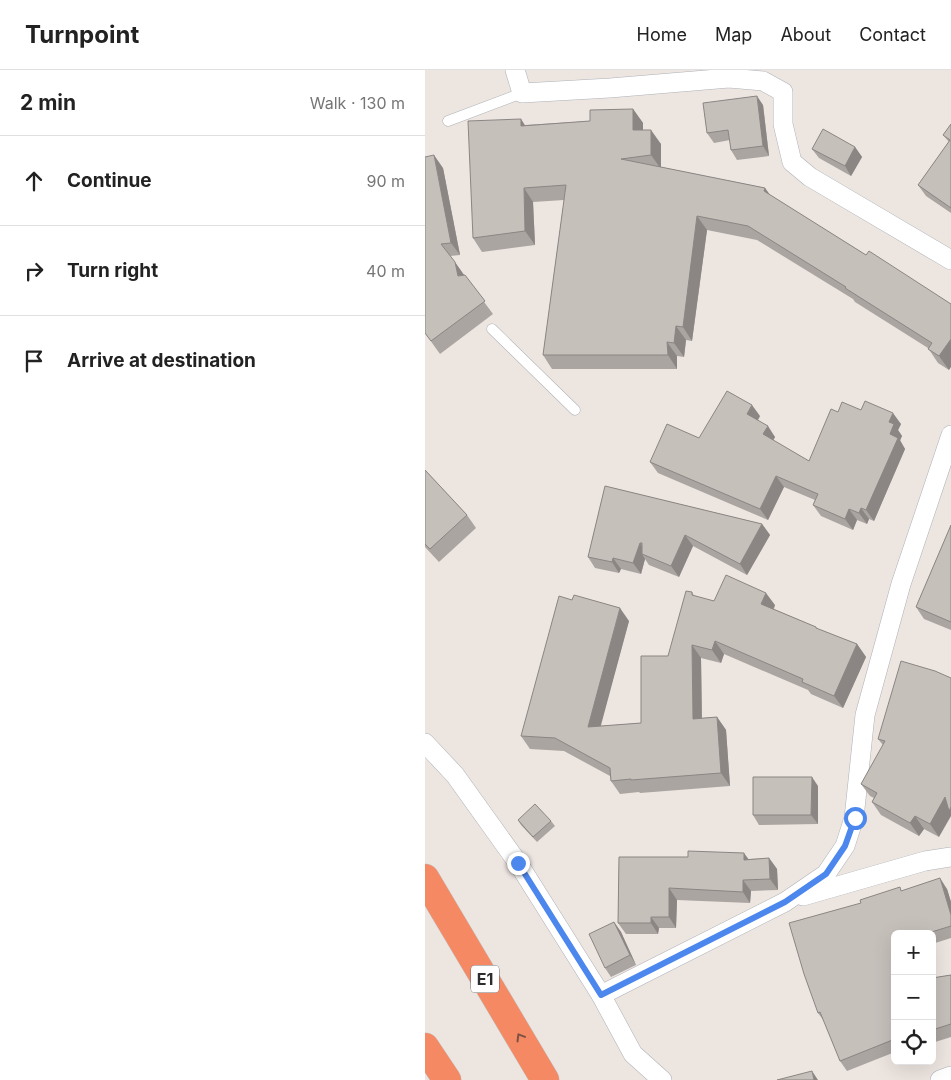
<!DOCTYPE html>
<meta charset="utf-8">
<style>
body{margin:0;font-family:Inter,sans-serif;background:#f2f2f2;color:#222}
.controls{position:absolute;right:15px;bottom:15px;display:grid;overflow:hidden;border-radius:8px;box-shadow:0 5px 20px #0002}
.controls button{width:45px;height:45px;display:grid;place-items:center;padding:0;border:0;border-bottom:1px solid #e0e0e0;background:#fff;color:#222;font:25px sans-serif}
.stop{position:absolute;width:15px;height:15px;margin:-11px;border:4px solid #4c87ee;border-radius:50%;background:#fff}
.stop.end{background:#4c87ee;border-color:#fff;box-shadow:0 1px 5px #0008}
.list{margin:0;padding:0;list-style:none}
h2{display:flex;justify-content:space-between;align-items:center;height:65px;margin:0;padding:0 20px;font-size:21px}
h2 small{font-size:16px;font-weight:400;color:#767676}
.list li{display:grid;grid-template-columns:32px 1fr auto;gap:15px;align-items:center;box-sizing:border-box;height:90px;padding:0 20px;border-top:1px solid #e0e0e0}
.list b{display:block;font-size:19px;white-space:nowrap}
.list em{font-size:16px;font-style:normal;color:#767676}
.icon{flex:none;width:28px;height:28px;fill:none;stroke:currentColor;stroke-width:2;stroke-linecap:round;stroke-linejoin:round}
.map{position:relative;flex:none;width:526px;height:1010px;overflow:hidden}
header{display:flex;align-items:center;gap:30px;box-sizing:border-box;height:70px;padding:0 25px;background:#fff;border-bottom:1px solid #e0e0e0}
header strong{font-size:24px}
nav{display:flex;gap:28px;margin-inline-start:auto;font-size:18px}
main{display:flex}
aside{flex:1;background:#fff}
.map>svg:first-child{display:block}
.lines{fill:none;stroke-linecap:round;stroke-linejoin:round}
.service-casing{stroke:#adb1b8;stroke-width:11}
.minor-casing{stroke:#adb1b8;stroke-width:20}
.motorway-casing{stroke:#c4c4c4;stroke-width:29}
.service{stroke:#fff;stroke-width:10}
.minor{stroke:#fff;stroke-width:19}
.motorway{stroke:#f48964;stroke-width:28}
.wall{fill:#aaa5a1}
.shaded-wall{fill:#8b8683}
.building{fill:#c6c0bb;stroke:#8b8683}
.oneway{stroke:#7d5243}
.route{stroke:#4c87ee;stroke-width:6}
.labels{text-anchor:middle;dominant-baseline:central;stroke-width:4.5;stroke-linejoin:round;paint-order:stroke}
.shield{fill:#fff;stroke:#6c6c6c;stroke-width:1}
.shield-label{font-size:16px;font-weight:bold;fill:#2d2d2d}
</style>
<header>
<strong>Turnpoint</strong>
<nav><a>Home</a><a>Map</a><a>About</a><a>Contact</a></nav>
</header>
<main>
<aside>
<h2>2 min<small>Walk · 130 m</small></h2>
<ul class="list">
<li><svg class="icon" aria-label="ahead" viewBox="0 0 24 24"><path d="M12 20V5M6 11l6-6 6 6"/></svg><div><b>Continue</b></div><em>90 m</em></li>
<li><svg class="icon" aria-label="right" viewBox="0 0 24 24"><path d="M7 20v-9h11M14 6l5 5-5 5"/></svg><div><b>Turn right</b></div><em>40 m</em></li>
<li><svg class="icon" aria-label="arrive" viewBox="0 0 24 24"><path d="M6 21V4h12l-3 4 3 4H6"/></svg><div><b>Arrive at destination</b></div></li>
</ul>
</aside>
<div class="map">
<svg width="526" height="1010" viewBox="0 0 526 1010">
<rect width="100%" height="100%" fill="#ede5e0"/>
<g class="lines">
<g class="service-casing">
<g id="service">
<path d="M 23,51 L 97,23"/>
<path d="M 67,259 L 150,340"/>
</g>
</g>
<g class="minor-casing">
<g id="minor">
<path d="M 90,0 L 97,23 L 185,18 L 304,8 L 338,11 L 358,22 L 358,54 L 367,92 L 385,107 L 526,190"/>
<path d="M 0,673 L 30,705 L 93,793 L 176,925 L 208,984 L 237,1010"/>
<path d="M 378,826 L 500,791 L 526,787"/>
<path d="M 176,925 L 360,832 L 401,804 L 420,776 L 429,748 L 440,645 L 476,514 L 526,365"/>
<path d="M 515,1010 L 526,1006"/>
</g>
</g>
<g class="motorway-casing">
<g id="motorway">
<path d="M 0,808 L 120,1010"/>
<path d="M 0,977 L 22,1010"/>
</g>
</g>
<use href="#service" class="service"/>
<use href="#minor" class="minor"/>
<use href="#motorway" class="motorway"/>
</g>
<g class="wall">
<path d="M 338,35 L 344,86 L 312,90 L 306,80 L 305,70 L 289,73 L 282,63 Z"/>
<path d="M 208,39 L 218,53 L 218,60 L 236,74 L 236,97 L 340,118 L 345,125 L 441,185 L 526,234 L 524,300 L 513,293 L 503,278 L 430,232 L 428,229 L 332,170 L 282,160 L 267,271 L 261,270 L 259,287 L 252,286 L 252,299 L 127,299 L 118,285 L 139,130 L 108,132 L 110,175 L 57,182 L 48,168 L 100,55 L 165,51 Z"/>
<path d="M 526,54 L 526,143 L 501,126 L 493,115 L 524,72 L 518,65 Z"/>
<path d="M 430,77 L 437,87 L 426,106 L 394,88 L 387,79 Z"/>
<path d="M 18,98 L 35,185 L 25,186 L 68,244 L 15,284 L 0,263 Z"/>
<path d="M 436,340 L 476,354 L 473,360 L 477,366 L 475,371 L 480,379 L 449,451 L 444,449 L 442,454 L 432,450 L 428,460 L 396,446 L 388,435 L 390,430 L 359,417 L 343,450 L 233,403 L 225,392 L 274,368 L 335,346 L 333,350 L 350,367 L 348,370 L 384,391 L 413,342 Z"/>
<path d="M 0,400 L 42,445 L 51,458 L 14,492 L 0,477 Z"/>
<path d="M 180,416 L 337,454 L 345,465 L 322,505 L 268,476 L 254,507 L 224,495 L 220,489 L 216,504 L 196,499 L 194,503 L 170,498 L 163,487 Z"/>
<path d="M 526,455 L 526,560 L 499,549 L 491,537 Z"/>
<path d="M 267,522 L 269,526 L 289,531 L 350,535 L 349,539 L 391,557 L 392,559 L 432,574 L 441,587 L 418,638 L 386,624 L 383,620 L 299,584 L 296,593 L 276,588 L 277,648 L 292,647 L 301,660 L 305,716 L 215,723 L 214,722 L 195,724 L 186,711 L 185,706 L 139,681 L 105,679 L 96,666 L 204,551 L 175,656 L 216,653 L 243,586 Z"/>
<path d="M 526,608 L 514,767 L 499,759 L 494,766 L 456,745 L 447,732 L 449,728 L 445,726 L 436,714 L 458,675 L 453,669 Z"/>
<path d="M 393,716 L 393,754 L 334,755 L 328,745 Z"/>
<path d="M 93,750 L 126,751 L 130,756 L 112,772 L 96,755 Z"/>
<path d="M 194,787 L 324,789 L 344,788 L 352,799 L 353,820 L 326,821 L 325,833 L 252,830 L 251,858 L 234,858 L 233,864 L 201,864 L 193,853 Z"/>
<path d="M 522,819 L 526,832 L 526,868 L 507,874 L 507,864 L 470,864 L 470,982 L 422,1001 L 415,991 L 399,951 L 393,943 L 436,833 L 477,821 Z"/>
<path d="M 189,852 L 196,862 L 211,895 L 186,907 L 180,898 Z"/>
<path d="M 507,905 L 508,908 L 526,905 L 526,967 L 507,973 Z"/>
</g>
<g class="shaded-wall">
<path d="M 332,26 L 338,35 L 344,86 L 338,76 Z"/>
<path d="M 208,39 L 218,53 L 218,74 L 208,60 Z"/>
<path d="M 96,49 L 105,63 L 96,56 Z"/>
<path d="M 226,60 L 236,74 L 236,99 L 226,85 Z"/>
<path d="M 430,77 L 437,87 L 426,106 L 420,96 Z"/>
<path d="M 9,85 L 18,98 L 35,185 L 26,173 Z"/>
<path d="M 99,118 L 108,132 L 110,175 L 100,161 Z"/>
<path d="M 340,118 L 350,132 L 339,121 Z"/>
<path d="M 272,146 L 282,160 L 267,271 L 258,257 Z"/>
<path d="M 30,192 L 39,205 L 33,206 Z"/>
<path d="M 251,256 L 261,270 L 259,287 L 249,273 Z"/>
<path d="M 526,269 L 526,297 L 524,300 L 514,286 Z"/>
<path d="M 242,272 L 252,286 L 252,299 L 243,285 Z"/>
<path d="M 327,335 L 335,346 L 330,355 L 322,344 Z"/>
<path d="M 468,343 L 476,354 L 473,360 L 477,366 L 475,370 L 480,379 L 449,451 L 441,440 L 465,364 L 464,352 Z"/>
<path d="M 343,356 L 350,367 L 346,375 L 338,364 Z"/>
<path d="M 351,406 L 359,417 L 343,450 L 335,439 Z"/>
<path d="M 436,438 L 444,449 L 442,454 L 434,443 Z"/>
<path d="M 424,439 L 432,450 L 428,460 L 420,449 Z"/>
<path d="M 337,454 L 345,465 L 322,505 L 315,494 Z"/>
<path d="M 260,465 L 268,476 L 254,507 L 246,496 Z"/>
<path d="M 215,473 L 222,484 L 217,484 L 220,489 L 216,504 L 208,493 Z"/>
<path d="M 188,488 L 196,499 L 194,503 L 187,492 Z"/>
<path d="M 341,523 L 350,535 L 345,546 L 336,534 Z"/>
<path d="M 195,538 L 204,551 L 172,670 L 163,657 Z"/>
<path d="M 290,571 L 299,584 L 296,593 L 287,580 Z"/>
<path d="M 432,574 L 441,587 L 418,638 L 409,626 Z"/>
<path d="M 267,575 L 276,588 L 277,662 L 268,649 Z"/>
<path d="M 292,647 L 301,660 L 305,716 L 296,703 Z"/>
<path d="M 387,707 L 393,716 L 393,754 L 386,745 Z"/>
<path d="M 520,727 L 526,735 L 526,746 L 514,767 L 505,754 Z"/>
<path d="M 490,746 L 499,759 L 494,766 L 485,753 Z"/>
<path d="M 319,783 L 327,794 L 319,790 Z"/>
<path d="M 344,788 L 352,799 L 353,820 L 345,809 Z"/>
<path d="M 515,808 L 522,819 L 526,832 L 526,845 Z"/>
<path d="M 318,810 L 326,821 L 325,833 L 318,822 Z"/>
<path d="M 244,818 L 252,830 L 251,858 L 244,847 Z"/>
<path d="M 226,847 L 234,858 L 233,864 L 226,853 Z"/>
<path d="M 189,852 L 196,862 L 211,895 L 205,885 Z"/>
<path d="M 387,1001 L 393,1010 L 389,1010 Z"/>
</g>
<g class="building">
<path d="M 332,26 L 338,76 L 306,80 L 303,60 L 282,63 L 278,33 Z"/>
<path d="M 208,39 L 208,60 L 226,60 L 226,85 L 196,89 L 340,118 L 339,121 L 441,185 L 444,181 L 526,234 L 526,269 L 514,286 L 503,279 L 507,273 L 420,218 L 421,217 L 323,156 L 272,146 L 258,257 L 251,256 L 249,273 L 242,272 L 243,285 L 118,285 L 141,115 L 99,118 L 100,161 L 48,168 L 43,51 L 96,49 L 96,56 L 165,51 L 165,40 Z"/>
<path d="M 526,54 L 526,138 L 493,115 L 525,70 L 518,65 Z"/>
<path d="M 398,59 L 430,77 L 420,96 L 387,79 Z"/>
<path d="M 9,85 L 26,173 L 16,174 L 30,192 L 33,206 L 40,205 L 60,231 L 6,271 L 0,263 L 0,87 Z"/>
<path d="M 302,321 L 327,335 L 322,344 L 343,356 L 338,364 L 384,391 L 406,339 L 413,342 L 417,332 L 436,340 L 440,331 L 468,343 L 464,352 L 469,354 L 465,364 L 473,368 L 441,440 L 436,438 L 434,443 L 424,439 L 420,449 L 388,435 L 393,424 L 351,406 L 335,439 L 225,392 L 242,354 L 274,368 Z"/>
<path d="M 0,400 L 42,445 L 5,479 L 0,474 Z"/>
<path d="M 180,416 L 337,454 L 315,494 L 260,465 L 246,496 L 217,484 L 217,473 L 215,473 L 208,493 L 188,488 L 187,492 L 163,487 Z"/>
<path d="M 526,455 L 526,552 L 491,537 Z"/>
<path d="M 301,505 L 341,523 L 336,534 L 391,557 L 391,558 L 432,574 L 409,626 L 377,612 L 378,609 L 290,571 L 287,580 L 267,575 L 268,649 L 292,647 L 296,703 L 206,710 L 206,709 L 186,711 L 185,698 L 130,668 L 96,666 L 134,526 L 147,530 L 149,525 L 195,538 L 163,657 L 216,653 L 216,586 L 243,586 L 261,521 L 267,522 L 267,525 L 289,531 Z"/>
<path d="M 476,591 L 510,601 L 526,608 L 526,737 L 524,741 L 520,727 L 505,754 L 490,746 L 485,753 L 447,732 L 452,723 L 436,714 L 460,671 L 453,669 Z"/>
<path d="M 328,707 L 387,707 L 386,745 L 328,745 Z"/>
<path d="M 110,734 L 126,751 L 108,767 L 93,750 Z"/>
<path d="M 263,781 L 319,783 L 319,790 L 344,788 L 345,809 L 318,810 L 318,822 L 244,818 L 244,847 L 226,847 L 226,853 L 193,853 L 194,787 L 263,787 Z"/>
<path d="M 515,808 L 526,845 L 526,856 L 500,864 L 470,864 L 470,969 L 415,991 L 395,942 L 393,943 L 379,904 L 364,853 L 436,833 L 435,830 L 475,817 L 476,821 Z"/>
<path d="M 189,852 L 205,885 L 180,898 L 164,864 Z"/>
<path d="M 526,905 L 526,954 L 507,960 L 507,908 Z"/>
<path d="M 387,1001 L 389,1010 L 352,1010 Z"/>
</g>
<defs><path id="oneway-chevron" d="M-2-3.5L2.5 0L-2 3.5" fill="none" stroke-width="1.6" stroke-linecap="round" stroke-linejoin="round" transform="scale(1.25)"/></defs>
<use class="oneway" href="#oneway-chevron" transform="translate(95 967) rotate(-121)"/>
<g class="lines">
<path class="route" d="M 93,793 L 176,925 L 360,832 L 401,804 L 420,776 L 430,748"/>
</g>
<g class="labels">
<rect class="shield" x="46" y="895.5" width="28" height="27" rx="4"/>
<g class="shield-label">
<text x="60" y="909">E1</text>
</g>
</g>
</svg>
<div class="controls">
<button>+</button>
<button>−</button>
<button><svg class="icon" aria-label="locate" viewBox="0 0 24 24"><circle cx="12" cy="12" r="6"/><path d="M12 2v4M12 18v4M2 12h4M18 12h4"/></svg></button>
</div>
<div class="stop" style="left:430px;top:748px"></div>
<div class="stop end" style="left:93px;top:793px"></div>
</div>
</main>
